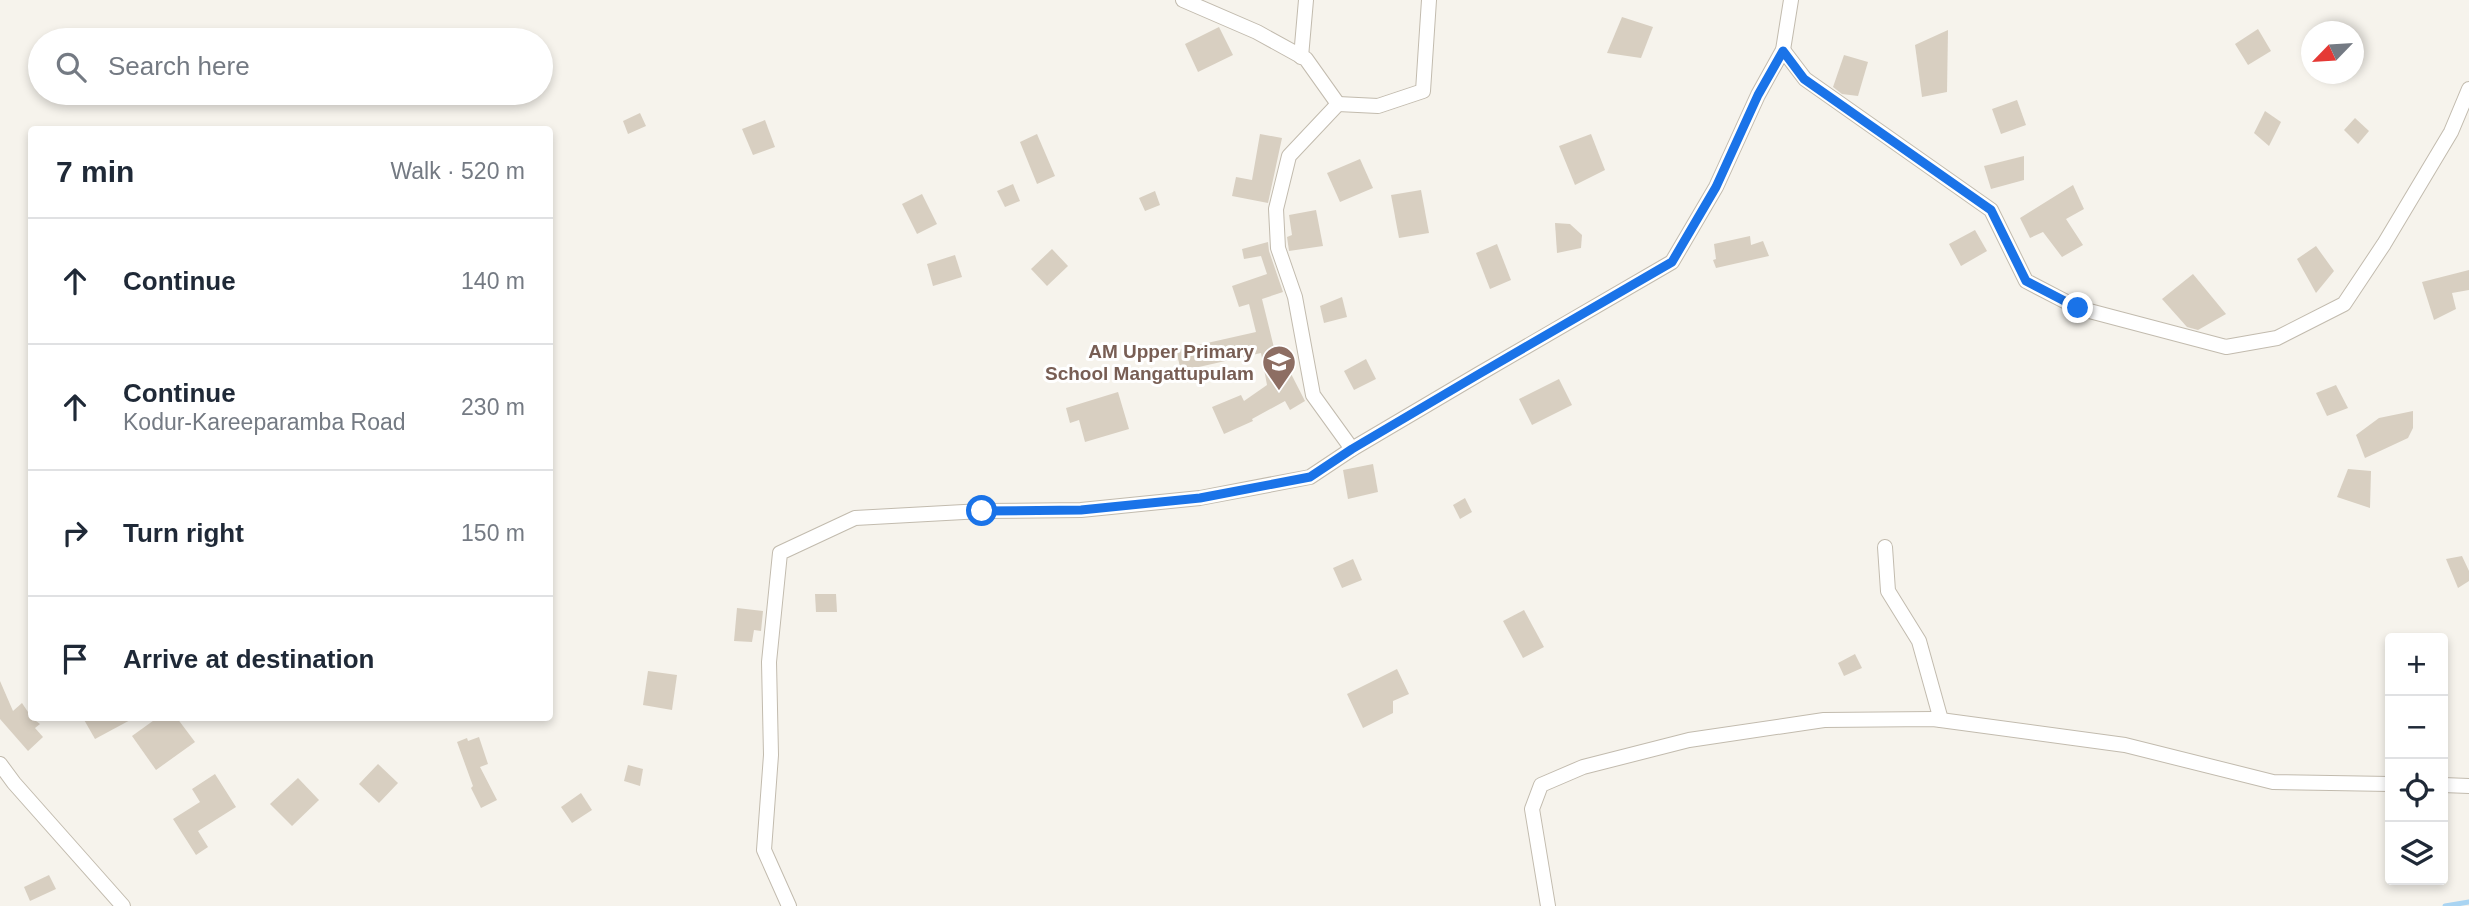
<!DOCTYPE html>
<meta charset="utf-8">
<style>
body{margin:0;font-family:Helvetica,sans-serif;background:#f2f2f3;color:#1f2937}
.controls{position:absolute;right:21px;bottom:21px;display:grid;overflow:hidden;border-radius:7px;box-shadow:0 4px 10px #0003}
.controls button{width:63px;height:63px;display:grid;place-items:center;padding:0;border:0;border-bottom:2px solid #e0e1e3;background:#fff;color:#1f2937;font:35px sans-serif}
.compass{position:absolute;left:2301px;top:21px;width:63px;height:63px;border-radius:50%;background:#fff;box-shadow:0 4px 10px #0003;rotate:245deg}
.stop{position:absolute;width:21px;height:21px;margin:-16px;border:5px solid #1a73e8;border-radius:50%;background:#fff}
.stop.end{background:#1a73e8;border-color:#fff;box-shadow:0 2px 7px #0008}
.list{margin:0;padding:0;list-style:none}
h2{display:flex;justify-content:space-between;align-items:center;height:91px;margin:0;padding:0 28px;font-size:30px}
h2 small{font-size:23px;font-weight:400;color:#747a83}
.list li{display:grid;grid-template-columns:46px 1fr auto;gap:21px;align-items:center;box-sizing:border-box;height:126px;padding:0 28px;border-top:2px solid #e0e1e3}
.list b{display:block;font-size:26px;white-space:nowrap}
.list p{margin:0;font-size:23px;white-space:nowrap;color:#747a83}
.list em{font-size:23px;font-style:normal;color:#747a83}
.icon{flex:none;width:38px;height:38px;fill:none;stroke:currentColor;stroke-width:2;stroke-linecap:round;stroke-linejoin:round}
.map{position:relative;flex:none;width:2469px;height:906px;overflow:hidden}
.search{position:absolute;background:#fff;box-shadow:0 4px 10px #0003;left:28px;top:28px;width:525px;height:77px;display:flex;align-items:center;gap:18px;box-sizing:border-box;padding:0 24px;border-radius:38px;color:#747a83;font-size:26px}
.panel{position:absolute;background:#fff;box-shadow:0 4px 10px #0003;left:28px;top:126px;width:525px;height:595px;border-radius:7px}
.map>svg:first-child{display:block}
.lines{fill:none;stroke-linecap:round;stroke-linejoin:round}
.stream{stroke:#a9d4f2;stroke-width:5}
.building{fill:#d8cfc1}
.street-casing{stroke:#c2bbae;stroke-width:16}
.street{stroke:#fff;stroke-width:14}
.route{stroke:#1a73e8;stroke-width:9}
.labels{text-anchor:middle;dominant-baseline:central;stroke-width:6;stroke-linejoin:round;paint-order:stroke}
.education-label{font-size:19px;font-weight:bold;fill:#785e54;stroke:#fff;text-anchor:end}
</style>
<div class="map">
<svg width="2469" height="906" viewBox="0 0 2469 906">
<rect width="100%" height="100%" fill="#f6f3ec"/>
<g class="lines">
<path class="stream" d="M 2445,906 L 2469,902"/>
</g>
<g class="building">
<path d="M 1622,17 L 1653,27 L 1641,58 L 1607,53 Z"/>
<path d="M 1219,27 L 1233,55 L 1198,72 L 1185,44 Z"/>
<path d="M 2258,29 L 2271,51 L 2248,65 L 2235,44 Z"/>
<path d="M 1948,30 L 1947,92 L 1922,97 L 1915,45 Z"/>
<path d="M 1844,55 L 1868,62 L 1858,96 L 1842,94 L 1833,87 Z"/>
<path d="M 2017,100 L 2026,125 L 2001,134 L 1992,109 Z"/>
<path d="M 2265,111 L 2281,122 L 2269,146 L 2254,133 Z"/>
<path d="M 640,113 L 646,126 L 628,134 L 623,121 Z"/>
<path d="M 2355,118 L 2369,131 L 2358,144 L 2344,130 Z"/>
<path d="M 765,120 L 775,147 L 753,155 L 742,129 Z"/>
<path d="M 1037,134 L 1055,176 L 1037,184 L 1020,142 Z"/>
<path d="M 1260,134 L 1282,138 L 1268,203 L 1232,196 L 1236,177 L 1252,180 Z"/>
<path d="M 1591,134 L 1605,170 L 1575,185 L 1559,146 Z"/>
<path d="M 2024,156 L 2024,180 L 1991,189 L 1984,166 Z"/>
<path d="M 1360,159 L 1373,188 L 1340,202 L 1327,173 Z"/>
<path d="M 1013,184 L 1020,201 L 1005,207 L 997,191 Z"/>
<path d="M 2073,185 L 2084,209 L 2066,219 L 2083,245 L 2062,257 L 2043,232 L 2030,238 L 2020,218 Z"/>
<path d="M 1421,190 L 1429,233 L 1399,238 L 1391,195 Z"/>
<path d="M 1155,191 L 1160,205 L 1145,211 L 1139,198 Z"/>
<path d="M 922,194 L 937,224 L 917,234 L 902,204 Z"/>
<path d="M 1316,210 L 1323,246 L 1289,251 L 1287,237 L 1292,235 L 1289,215 Z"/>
<path d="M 1555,223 L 1570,224 L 1582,235 L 1581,248 L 1557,253 Z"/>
<path d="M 1975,230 L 1987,251 L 1961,266 L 1949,244 Z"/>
<path d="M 1750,236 L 1751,245 L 1763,241 L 1769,256 L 1716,268 L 1713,260 L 1716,259 L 1714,244 Z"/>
<path d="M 1268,242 L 1269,251 L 1283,292 L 1262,299 L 1279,368 L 1286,364 L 1305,401 L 1290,410 L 1285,401 L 1252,419 L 1253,421 L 1224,434 L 1212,407 L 1241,395 L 1244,401 L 1267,385 L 1261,353 L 1181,371 L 1176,350 L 1256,332 L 1249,304 L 1239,307 L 1232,286 L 1267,274 L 1261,256 L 1244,259 L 1242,249 Z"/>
<path d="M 1497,244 L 1511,280 L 1490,289 L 1476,253 Z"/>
<path d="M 2316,246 L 2334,271 L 2316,293 L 2297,259 Z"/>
<path d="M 1052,249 L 1068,266 L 1047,286 L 1031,269 Z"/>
<path d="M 955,255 L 962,277 L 933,286 L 927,264 Z"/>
<path d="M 2469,270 L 2469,290 L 2452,293 L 2456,309 L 2434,320 L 2422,282 Z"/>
<path d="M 2193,274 L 2226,314 L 2198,330 L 2187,327 L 2162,299 Z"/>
<path d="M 1342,297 L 1347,317 L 1324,323 L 1320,306 Z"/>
<path d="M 1366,359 L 1376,379 L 1354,390 L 1344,371 Z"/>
<path d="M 1559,379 L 1572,405 L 1532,425 L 1519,399 Z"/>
<path d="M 2336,385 L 2348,408 L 2327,416 L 2316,393 Z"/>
<path d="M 1118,392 L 1129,429 L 1085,442 L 1079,420 L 1070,423 L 1066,408 Z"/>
<path d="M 2413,411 L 2413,428 L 2408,438 L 2365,458 L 2356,435 L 2379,418 Z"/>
<path d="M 1373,464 L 1378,492 L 1348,499 L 1343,470 Z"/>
<path d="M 2348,469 L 2371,471 L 2370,508 L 2337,497 Z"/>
<path d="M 1465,498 L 1472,512 L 1460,519 L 1453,505 Z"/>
<path d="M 2462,556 L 2469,571 L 2469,581 L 2458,588 L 2446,559 Z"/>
<path d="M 1353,559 L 1362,580 L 1342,588 L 1333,568 Z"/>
<path d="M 815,594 L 836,594 L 837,612 L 816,612 Z"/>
<path d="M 737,608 L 763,611 L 761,631 L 754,630 L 752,642 L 734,641 Z"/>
<path d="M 1524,610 L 1544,647 L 1523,658 L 1503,621 Z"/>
<path d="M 1855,654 L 1862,668 L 1844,676 L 1838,663 Z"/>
<path d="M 1397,669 L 1409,694 L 1393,701 L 1393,713 L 1363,728 L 1347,694 Z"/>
<path d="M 648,671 L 677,675 L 672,710 L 643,705 Z"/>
<path d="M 0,681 L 13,711 L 22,703 L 32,718 L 40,724 L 35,728 L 43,737 L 28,751 L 0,719 Z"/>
<path d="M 83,718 L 134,718 L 95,739 Z"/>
<path d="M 157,718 L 177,718 L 195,742 L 156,770 L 132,736 Z"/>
<path d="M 479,737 L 488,764 L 480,767 L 497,800 L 481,808 L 471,788 L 473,786 L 457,742 L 467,738 L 468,741 Z"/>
<path d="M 378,764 L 398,783 L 379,803 L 359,784 Z"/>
<path d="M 628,765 L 643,769 L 640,786 L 624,781 Z"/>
<path d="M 215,774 L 236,807 L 198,831 L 208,847 L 196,855 L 173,819 L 200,802 L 192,789 Z"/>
<path d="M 298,778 L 319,800 L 292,826 L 270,804 Z"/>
<path d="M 581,793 L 592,810 L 572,823 L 561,807 Z"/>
<path d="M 49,875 L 56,889 L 30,901 L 24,887 Z"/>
</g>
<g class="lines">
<g class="street-casing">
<g id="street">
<path d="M 1183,0 L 1257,32 L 1306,59 L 1338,104"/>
<path d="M 1783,50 L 1805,79 L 1991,210 L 2026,281 L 2078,308 L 2226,347 L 2277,338 L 2344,304 L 2384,244 L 2451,132 L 2469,89"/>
<path d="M 1301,57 L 1306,0"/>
<path d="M 1338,104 L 1289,156 L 1276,209 L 1278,248 L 1295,297 L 1313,395 L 1352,449"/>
<path d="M 1338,104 L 1378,106 L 1423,91 L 1429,0"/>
<path d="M 1885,547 L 1888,591 L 1919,641 L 1941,720"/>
<path d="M 0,764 L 14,783 L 123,906"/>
<path d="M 2443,785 L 2469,786"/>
<path d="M 789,906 L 764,850 L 771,755 L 769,662 L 780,553 L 855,518 L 982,511 L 1081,510 L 1200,498 L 1310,477 L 1352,449 L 1479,374 L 1672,262 L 1716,187 L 1758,95 L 1783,50 L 1791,0"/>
<path d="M 1548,906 L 1532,809 L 1541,785 L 1583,767 L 1689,740 L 1824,720 L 1933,719 L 2125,745 L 2273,782 L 2390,784"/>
</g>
</g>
<use href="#street" class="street"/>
</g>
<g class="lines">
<path class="route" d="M 982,511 L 1081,510 L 1200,498 L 1310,477 L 1352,449 L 1479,374 L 1672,262 L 1716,187 L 1758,95 L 1783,51 L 1804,79 L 1991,210 L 2026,281 L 2078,308"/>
</g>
<defs>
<g id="school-pin" transform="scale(1.75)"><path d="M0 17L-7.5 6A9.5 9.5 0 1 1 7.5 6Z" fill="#8d6e63" stroke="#fff"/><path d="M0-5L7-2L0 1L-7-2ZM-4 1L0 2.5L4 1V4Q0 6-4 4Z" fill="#fff"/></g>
</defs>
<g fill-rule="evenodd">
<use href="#school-pin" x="1279" y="362"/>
</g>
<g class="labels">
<g class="education-label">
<text x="1254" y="351">AM Upper Primary<tspan x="1254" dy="22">School Mangattupulam</tspan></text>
</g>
</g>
</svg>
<div class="controls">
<button>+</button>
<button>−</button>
<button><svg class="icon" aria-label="locate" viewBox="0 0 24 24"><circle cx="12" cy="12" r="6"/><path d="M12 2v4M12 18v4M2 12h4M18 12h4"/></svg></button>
<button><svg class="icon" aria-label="layers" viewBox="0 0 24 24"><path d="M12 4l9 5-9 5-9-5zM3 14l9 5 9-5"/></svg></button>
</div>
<svg class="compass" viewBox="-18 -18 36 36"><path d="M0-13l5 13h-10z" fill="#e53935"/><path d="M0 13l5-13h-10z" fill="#747a83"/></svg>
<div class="stop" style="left:982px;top:511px"></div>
<div class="stop end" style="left:2078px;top:308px"></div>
<div class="search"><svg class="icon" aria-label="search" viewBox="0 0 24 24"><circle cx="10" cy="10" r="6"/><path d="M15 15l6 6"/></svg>Search here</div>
<section class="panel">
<h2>7 min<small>Walk · 520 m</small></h2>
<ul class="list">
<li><svg class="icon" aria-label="ahead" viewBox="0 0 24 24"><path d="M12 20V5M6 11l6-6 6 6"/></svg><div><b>Continue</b></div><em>140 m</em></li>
<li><svg class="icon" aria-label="ahead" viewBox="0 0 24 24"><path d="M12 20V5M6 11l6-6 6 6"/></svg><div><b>Continue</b><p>Kodur-Kareeparamba Road</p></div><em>230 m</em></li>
<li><svg class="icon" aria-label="right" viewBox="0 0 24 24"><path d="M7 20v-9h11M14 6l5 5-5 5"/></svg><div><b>Turn right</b></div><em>150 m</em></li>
<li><svg class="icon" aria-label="arrive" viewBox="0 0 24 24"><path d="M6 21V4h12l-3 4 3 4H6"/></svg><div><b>Arrive at destination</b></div></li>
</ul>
</section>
</div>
